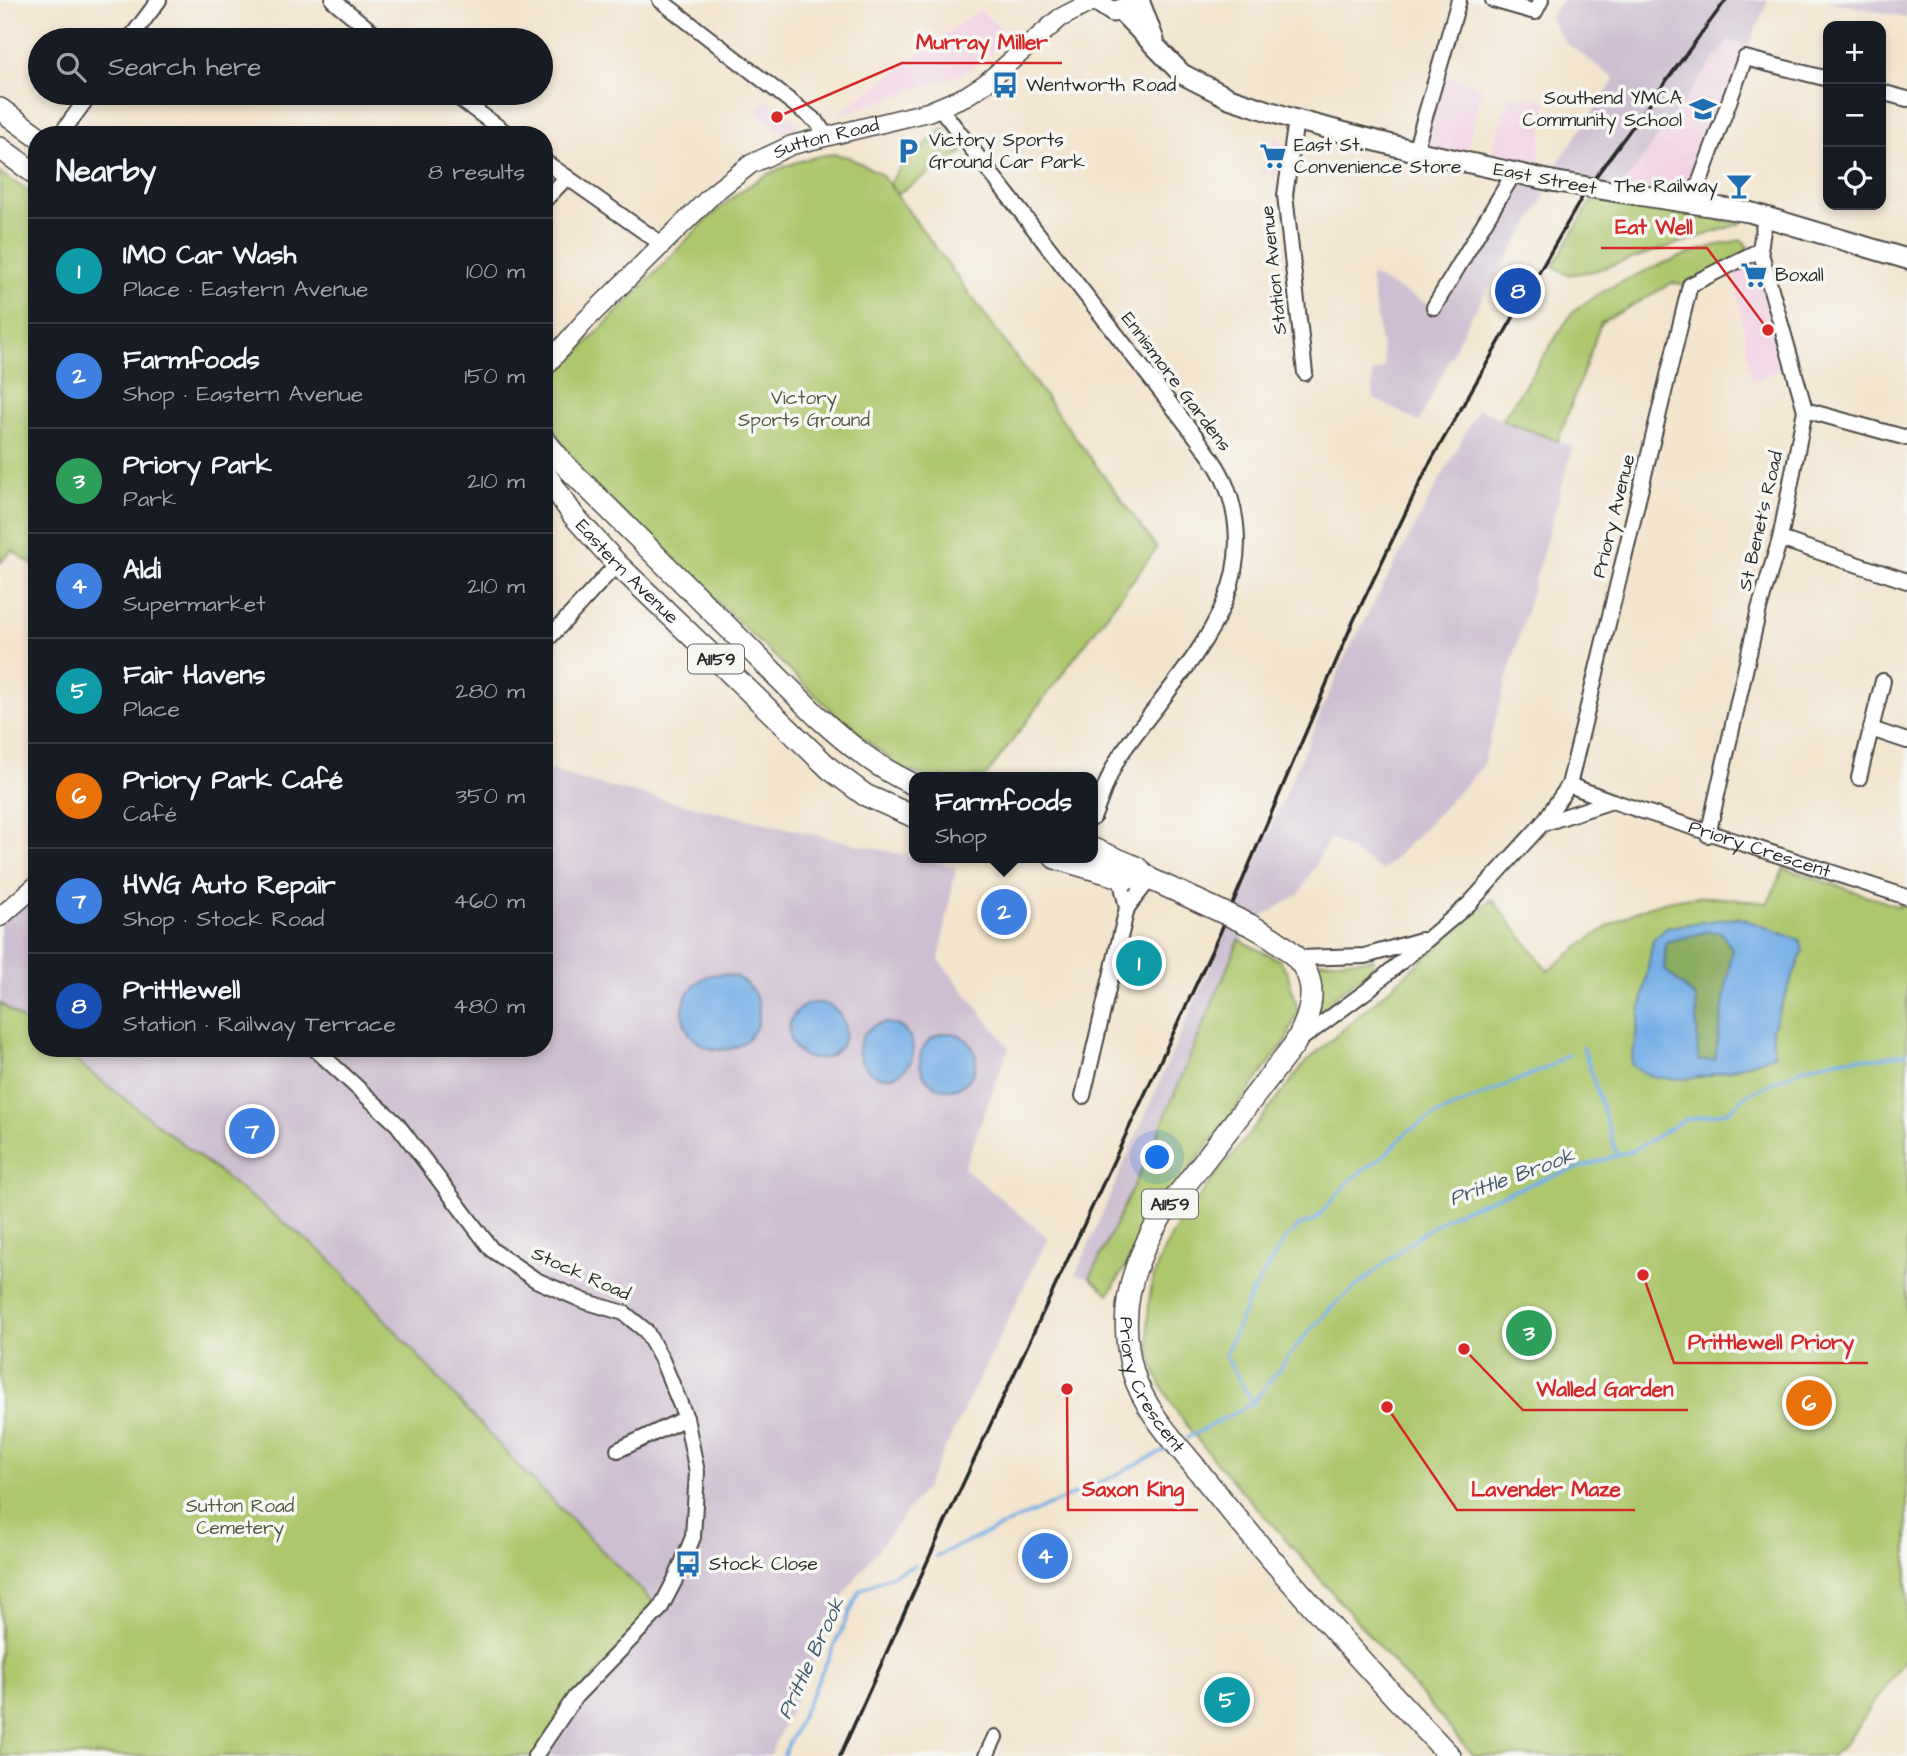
<!DOCTYPE html>
<meta charset="utf-8">
<style>
body{margin:0;font-family:"Architects Daughter",sans-serif;background:#20242c;color:#f1f3f6}
.controls{position:absolute;right:21px;top:21px;display:grid;overflow:hidden;border-radius:14px;box-shadow:0 4px 10px #0003}
.controls button{width:63px;height:63px;display:grid;place-items:center;padding:0;border:0;border-bottom:2px solid #363941;background:#171b24;color:#f1f3f6;font:35px sans-serif}
.you{position:absolute;left:1158px;top:1158px;width:24px;height:24px;margin:-18px;border:5px solid #fff;border-radius:50%;background:#1a73e8;box-shadow:0 0 0 10px #1a73e833}
.badge{display:grid;place-items:center;width:46px;height:46px;border-radius:50%;background:#ea580c;color:#fff;font-size:23px;font-weight:700}
.pin{position:absolute;translate:-50% -50%;border:4px solid #fff;box-shadow:0 2px 7px #0006}
.popup{position:absolute;left:909px;top:772px;width:189px;height:91px;box-sizing:border-box;display:grid;place-content:center;border-radius:14px;background:#171b24;filter:drop-shadow(0 2px 5px #0005);font-size:23px;white-space:nowrap;color:#9ea1a6}
.popup b{font-size:26px;color:#f1f3f6}
.popup::after{content:'';position:absolute;left:50%;top:100%;margin-left:-14px;border:14px solid transparent;border-top-color:#171b24}
.list{margin:0;padding:0;list-style:none}
h2{display:flex;justify-content:space-between;align-items:center;height:91px;margin:0;padding:0 28px;font-size:30px}
h2 small{font-size:23px;font-weight:400;color:#9ea1a6}
.list li{display:grid;grid-template-columns:46px 1fr auto;gap:21px;align-items:center;box-sizing:border-box;height:105px;padding:0 28px;border-top:2px solid #363941}
.list b{display:block;font-size:26px;white-space:nowrap}
.list p{margin:0;font-size:23px;white-space:nowrap;color:#9ea1a6}
.list em{font-size:23px;font-style:normal;color:#9ea1a6}
.icon{flex:none;width:38px;height:38px;fill:none;stroke:currentColor;stroke-width:2;stroke-linecap:round;stroke-linejoin:round}
.map{position:relative;flex:none;width:1907px;height:1756px;overflow:hidden}
.search{position:absolute;background:#171b24;box-shadow:0 4px 10px #0003;left:28px;top:28px;width:525px;height:77px;display:flex;align-items:center;gap:18px;box-sizing:border-box;padding:0 24px;border-radius:38px;color:#9ea1a6;font-size:26px}
.panel{position:absolute;background:#171b24;box-shadow:0 4px 10px #0003;left:28px;top:126px;width:525px;height:931px;border-radius:28px}
.map>svg:first-child{display:block}
.built{fill:#f1d0e3}
.industrial{fill:#cebed1}
.green{fill:#adc76d;stroke:#6c794c;stroke-width:2}
.forest{fill:#8aac60;stroke:#5a6c46;stroke-width:2}
.water{fill:#76afe6;stroke:#506d88;stroke-width:2;fill-rule:evenodd}
.lines{fill:none;stroke-linecap:round;stroke-linejoin:round}
.stream{stroke:#76afe6;stroke-width:3.5}
.minor-casing{stroke:#494743;stroke-width:18}
.tertiary-casing{stroke:#494743;stroke-width:21}
.secondary-casing{stroke:#494743;stroke-width:23}
.primary-casing{stroke:#494743;stroke-width:24}
.minor{stroke:#fff;stroke-width:14}
.tertiary{stroke:#fff;stroke-width:18}
.secondary{stroke:#fff;stroke-width:19}
.primary{stroke:#fff;stroke-width:21}
.rail{stroke:#2b2b2b;stroke-width:3.5}
.secondary-bridge-casing{stroke:#494743;stroke-width:23;stroke-linecap:butt}
.primary-bridge-casing{stroke:#494743;stroke-width:24;stroke-linecap:butt}
.secondary-bridge{stroke:#fff;stroke-width:19}
.primary-bridge{stroke:#fff;stroke-width:21}
.labels{text-anchor:middle;dominant-baseline:central;stroke-width:7;stroke-linejoin:round;paint-order:stroke}
.shield{fill:#f6f6f2;stroke:#686867;stroke-width:2}
.shield-label{font-size:18px;font-weight:bold;fill:#2b2b2b}
.poi-label{font-size:19px;fill:#2b2b2b;stroke:#f6f6f2;text-anchor:start}
.street-label{font-size:19px;fill:#2b2b2b;stroke:#f6f6f2}
.park-label{font-size:19px;fill:#525a3f;stroke:#f6f6f2}
.water-label{font-size:21px;font-style:italic;fill:#45596c;stroke:#f6f6f2}
.leader{fill:none;stroke:#d62828;stroke-width:2.5}
.callout-dot{fill:#d62828;stroke:#f6f6f2;stroke-width:2.5}
.callout-label{font-size:21px;text-anchor:middle;font-weight:bold;fill:#d62828;stroke:#f6f6f2;stroke-width:7;stroke-linejoin:round;paint-order:stroke}
</style>
<div class="map">
<svg width="1907" height="1756" viewBox="0 0 1907 1756">
<rect width="100%" height="100%" fill="#f6f6f2"/>
<filter id="ink" filterUnits="userSpaceOnUse"><feTurbulence type="fractalNoise" baseFrequency=".0143" numOctaves="2"/><feDisplacementMap in="SourceGraphic" scale="14" xChannelSelector="R" yChannelSelector="G"/><feConvolveMatrix kernelMatrix="1 2 1 2 8 2 1 2 1" color-interpolation-filters="sRGB"/></filter>
<filter id="wash" filterUnits="userSpaceOnUse"><feTurbulence type="fractalNoise" baseFrequency=".00686" numOctaves="4" result="noise"/><feDisplacementMap in="SourceGraphic" scale="28" xChannelSelector="R" yChannelSelector="G"/><feGaussianBlur stdDeviation="1.57" result="paint"/><feColorMatrix in="noise" values="0 0 0 0 0 0 0 0 0 0 0 0 0 0 0 0 0 1.4 0 .05"/><feComposite in="paint" operator="in"/></filter>
<g filter="url(#wash)">
<rect width="100%" height="100%" fill="#f3e4cd"/>
<g class="built">
<path d="M 979,10 L 1010,35 L 978,64 L 955,77 L 835,116 Z"/>
<path d="M 1729,41 L 1749,46 L 1692,203 L 1618,192 Z"/>
<path d="M 1437,73 L 1482,87 L 1464,162 L 1415,151 Z"/>
<path d="M 1509,95 L 1547,101 L 1536,177 L 1487,167 Z"/>
<path d="M 767,100 L 800,125 L 784,133 L 754,110 Z"/>
<path d="M 1275,136 L 1281,138 L 1276,175 L 1261,174 Z"/>
<path d="M 1760,250 L 1792,366 L 1752,381 L 1733,266 Z"/>
</g>
<g class="industrial">
<path d="M 1562,0 L 1768,0 L 1749,46 L 1728,41 L 1618,192 L 1552,181 L 1536,213 L 1469,319 L 1419,422 L 1373,398 L 1372,373 L 1385,368 L 1370,275 L 1434,307 L 1514,173 L 1552,181 L 1558,163 L 1615,79 L 1564,41 L 1549,17 Z"/>
<path d="M 1824,0 L 1907,0 L 1907,18 Z"/>
<path d="M 1478,409 L 1573,447 L 1482,767 L 1383,871 L 1330,838 L 1300,893 L 1250,925 L 1090,1278 L 1076,1274 L 1345,657 Z"/>
<path d="M 544,768 L 596,784 L 956,867 L 939,960 L 1009,1047 L 964,1168 L 1048,1238 L 926,1487 L 846,1591 L 769,1756 L 540,1756 L 660,1609 L 522,1470 L 327,1256 L 59,1048 L 544,1048 Z"/>
<path d="M 37,891 L 37,1031 L 0,1003 L 0,921 Z"/>
</g>
<g class="green">
<path d="M 944,128 L 963,152 L 897,194 L 890,183 L 899,169 Z"/>
<path d="M 834,154 L 848,157 L 881,174 L 1157,548 L 985,777 L 927,777 L 903,769 L 848,726 L 578,470 C 559,439 539,415 553,378 C 587,343 621,308 655,273 C 707,219 755,162 834,154 Z"/>
<path d="M 0,173 L 37,197 L 37,568 L 12,550 L 0,563 Z"/>
<path d="M 1592,200 L 1742,223 L 1594,271 L 1568,275 L 1553,266 Z"/>
<path d="M 1742,240 L 1748,247 L 1746,252 L 1690,285 L 1672,283 L 1601,323 L 1558,441 L 1502,420 L 1572,313 C 1606,283 1696,247 1742,240 Z"/>
<path d="M 1784,868 L 1900,907 L 1901,901 L 1907,903 L 1907,1657 L 1844,1745 L 1832,1756 L 1474,1756 C 1412,1685 1350,1614 1289,1543 C 1251,1499 1160,1412 1151,1356 C 1142,1299 1153,1262 1184,1216 L 1306,1062 L 1492,899 L 1548,971 C 1591,936 1634,902 1692,897 C 1716,895 1744,901 1768,903 Z"/>
<path d="M 1239,940 L 1279,960 L 1287,972 L 1298,1011 L 1286,1041 L 1157,1213 L 1109,1294 L 1090,1278 L 1156,1138 Z"/>
<path d="M 1374,959 L 1371,969 L 1329,1001 L 1334,1009 L 1313,1030 L 1314,962 Z"/>
<path d="M 0,1003 L 37,1031 L 37,1048 L 59,1048 L 327,1256 L 522,1470 L 660,1609 L 575,1697 L 535,1756 L 0,1756 Z"/>
</g>
<path class="forest" d="M 1706,932 L 1721,932 L 1732,948 L 1724,1016 L 1715,1060 L 1697,1061 L 1696,998 L 1664,970 L 1666,942 Z"/>
<g class="water">
<path d="M 1738,917 L 1800,940 L 1803,951 L 1772,1029 L 1774,1055 C 1736,1069 1665,1096 1631,1064 L 1653,939 L 1668,927 ZM 1706,932 L 1721,932 L 1732,949 L 1715,1060 L 1698,1061 L 1696,998 L 1664,969 L 1666,942 Z"/>
<circle cx="721" cy="1012" r="38"/>
<circle cx="817" cy="1031" r="28"/>
<circle cx="886" cy="1050" r="27"/>
<circle cx="948" cy="1061" r="28"/>
</g>
<g class="lines">
<g class="stream">
<path d="M 1583,1047 L 1617,1155"/>
<path d="M 1253,1403 L 1225,1355 L 1250,1297 L 1285,1239 L 1299,1226 L 1315,1220 L 1350,1180 L 1386,1154 L 1408,1131 L 1436,1115 L 1546,1068 L 1569,1054"/>
<path d="M 1187,1438 L 1253,1403 L 1299,1343 L 1334,1305 L 1417,1237 L 1453,1214 L 1541,1180 L 1634,1150 L 1684,1120 L 1729,1111 L 1746,1095 L 1808,1066 L 1847,1058 L 1881,1058 L 1907,1053"/>
<path d="M 936,1556 L 1110,1478 L 1166,1449"/>
<path d="M 783,1756 L 860,1590 L 915,1565"/>
</g>
</g>
</g>
<g filter="url(#ink)">
<g class="lines">
<g class="minor-casing">
<g id="minor">
<path d="M 333,0 L 382,40"/>
<path d="M 660,0 L 817,122 L 826,136"/>
<path d="M 1493,0 L 1535,12 L 1541,0"/>
<path d="M 129,40 L 159,0"/>
<path d="M 1881,92 L 1907,99"/>
<path d="M 452,93 L 509,135"/>
<path d="M 940,108 L 1197,438 C 1206,451 1217,464 1223,478 C 1273,591 1179,670 1121,754 C 1109,772 1102,797 1093,818"/>
<path d="M 1296,120 L 1285,195 L 1305,373"/>
<path d="M 60,135 L 91,93"/>
<path d="M 1415,151 L 1459,0"/>
<path d="M 544,161 L 663,245"/>
<path d="M 544,201 L 567,177"/>
<path d="M 1692,203 L 1745,58 L 1828,79"/>
<path d="M 1434,307 L 1514,173"/>
<path d="M 1805,410 L 1907,438"/>
<path d="M 1780,539 L 1907,581"/>
<path d="M 549,638 L 617,564"/>
<path d="M 1871,729 L 1883,681"/>
<path d="M 1859,778 L 1871,729 L 1907,741"/>
<path d="M 1569,785 L 1612,801"/>
<path d="M 1542,824 L 1569,785 L 1690,285 L 1760,250"/>
<path d="M 1708,835 L 1759,609 L 1780,539 L 1805,410 L 1760,250 L 1765,217"/>
<path d="M 1127,908 L 1150,879"/>
<path d="M 1299,958 L 1365,956 L 1421,940"/>
<path id="s1" d="M 1297,1042 L 1368,990 L 1469,904 L 1542,824 L 1612,801 L 1907,897"/>
<path d="M 314,1048 L 397,1124 L 492,1250 L 536,1280 L 584,1301 L 624,1313 L 646,1331 L 662,1360 L 686,1418 L 697,1472 L 693,1537 L 676,1578 L 660,1609 L 575,1697 L 535,1756"/>
<path d="M 1083,1096 L 1127,908 L 1120,877"/>
<path d="M 618,1450 L 686,1418"/>
<path d="M 986,1756 L 995,1737"/>
</g>
</g>
<g class="tertiary-casing">
<g id="tertiary">
<path id="s2" d="M 544,368 L 585,321 L 715,192 L 751,164 L 792,145 L 928,112 L 966,96 L 986,83 L 1060,18 L 1095,0"/>
<path d="M 0,917 L 37,885"/>
</g>
</g>
<g class="secondary-casing">
<g id="secondary">
<path d="M 1095,0 L 1113,12 L 1130,6"/>
<path d="M 1139,0 L 1154,40"/>
<path d="M 1121,11 L 1182,74 L 1229,98 L 1296,120 L 1415,151 L 1552,181"/>
<path d="M 1618,192 L 1749,212 L 1907,259"/>
</g>
</g>
<g class="primary-casing">
<g id="primary">
<path d="M 0,109 L 37,136"/>
<path d="M 0,148 L 37,175"/>
<path d="M 544,440 L 563,463 L 817,716 C 848,744 877,768 915,785"/>
<path id="s3" d="M 544,472 L 573,515 L 617,564 L 830,769 L 865,795 L 915,817"/>
<path d="M 1093,849 L 1136,867 L 1150,879 L 1181,893"/>
<path d="M 1055,858 L 1120,877 L 1150,879"/>
<path id="s4" d="M 1250,925 C 1307,955 1330,984 1294,1045 L 1162,1215 C 1131,1265 1117,1313 1133,1372 C 1144,1410 1176,1443 1200,1473 C 1278,1571 1364,1665 1450,1756"/>
</g>
</g>
<use href="#minor" class="minor"/>
<use href="#tertiary" class="tertiary"/>
<use href="#secondary" class="secondary"/>
<use href="#primary" class="primary"/>
<path class="rail" d="M 840,1756 L 946,1520 L 1220,933 L 1353,622 L 1428,466 L 1588,187 L 1726,0"/>
<g class="secondary-bridge-casing">
<path id="secondary-bridge" d="M 1552,181 L 1618,192"/>
</g>
<g class="primary-bridge-casing">
<path id="primary-bridge" d="M 1181,893 L 1250,925"/>
</g>
<use href="#secondary-bridge" class="secondary-bridge"/>
<use href="#primary-bridge" class="primary-bridge"/>
</g>
</g>
<defs>
<g id="bus-bare" transform="scale(2.1)"><path d="M-5-6H5V4H4V6H2V4H-2V6H-4V4H-5ZM-3.5-4V0h7V-4ZM-3.5 1.2v1.5H-2V1.2ZM2 1.2v1.5H3.5V1.2Z" fill="#1f6fb2" stroke="#f6f6f2" stroke-width="2.5" paint-order="stroke"/></g>
<g id="school-bare" transform="scale(2.1)"><path d="M0-5L7-2L0 1L-7-2ZM-4 1L0 2.5L4 1V4Q0 6-4 4Z" fill="#1f6fb2" stroke="#f6f6f2" stroke-width="2.5" paint-order="stroke"/></g>
<g id="parking-bare" transform="scale(2.1)"><path d="M-3.5-5.5H1a3.5 3.5 0 0 1 0 7H-1V5.5H-3.5ZM-1-3.4V-.6H.8a1.4 1.4 0 0 0 0-2.8Z" fill="#1f6fb2" stroke="#f6f6f2" stroke-width="2.5" paint-order="stroke"/></g>
<g id="supermarket-bare" transform="scale(2.1)"><path d="M-6-5.5h2.5l.6 2H6L4.5 2H-2.5L-4.4-4H-6ZM-1.5 3.2a1.3 1.3 0 1 0 .1 0ZM3 3.2a1.3 1.3 0 1 0 .1 0Z" fill="#1f6fb2" stroke="#f6f6f2" stroke-width="2.5" paint-order="stroke"/></g>
<g id="bar-bare" transform="scale(2.1)"><path d="M-6-5H6L.8 .8V4.5H3.5V6h-7V4.5H-.8V.8Z" fill="#1f6fb2" stroke="#f6f6f2" stroke-width="2.5" paint-order="stroke"/></g>
</defs>
<g fill-rule="evenodd">
<use href="#bus-bare" x="1005" y="85"/>
<use href="#school-bare" x="1703" y="109"/>
<use href="#parking-bare" x="908" y="151"/>
<use href="#supermarket-bare" x="1273" y="156"/>
<use href="#bar-bare" x="1739" y="186"/>
<use href="#supermarket-bare" x="1754" y="275"/>
<use href="#bus-bare" x="688" y="1564"/>
</g>
<g class="labels">
<g class="shield">
<rect x="688" y="644.5" width="56" height="29" rx="5"/>
<rect x="1142" y="1189.5" width="56" height="29" rx="5"/>
</g>
<g class="shield-label">
<text x="716" y="659">A1159</text>
<text x="1170" y="1204">A1159</text>
</g>
<g class="poi-label">
<text x="1026" y="85">Wentworth Road</text>
<text x="1682" y="98" text-anchor="end">Southend YMCA<tspan x="1682" dy="22">Community School</tspan></text>
<text x="929" y="140">Victory Sports<tspan x="929" dy="22">Ground Car Park</tspan></text>
<text x="1294" y="145">East St.<tspan x="1294" dy="22">Convenience Store</tspan></text>
<text x="1718" y="186" text-anchor="end">The Railway</text>
<text x="1775" y="275">Boxall</text>
<text x="709" y="1564">Stock Close</text>
</g>
<g class="street-label">
<text stroke="none"><textPath href="#s2" startOffset="371">Sutton Road</textPath></text>
<text transform="translate(1545 179) rotate(11)">East Street</text>
<text transform="translate(1274 270) rotate(-96)">Station Avenue</text>
<text transform="translate(1176 382) rotate(53)">Ennismore Gardens</text>
<text transform="translate(1614 516) rotate(-76)">Priory Avenue</text>
<text transform="translate(1761 521) rotate(-77)">St Benet's Road</text>
<text stroke="none"><textPath href="#s3" startOffset="130">Eastern Avenue</textPath></text>
<text stroke="none"><textPath href="#s1" startOffset="558">Priory Crescent</textPath></text>
<text transform="translate(581 1274) rotate(24)">Stock Road</text>
<text stroke="none"><textPath href="#s4" startOffset="550">Priory Crescent</textPath></text>
</g>
<g class="park-label">
<text x="804" y="398">Victory<tspan x="804" dy="22">Sports Ground</tspan></text>
<text x="240" y="1506">Sutton Road<tspan x="240" dy="22">Cemetery</tspan></text>
</g>
<g class="water-label">
<text transform="translate(1512 1177) rotate(-20)">Prittle Brook</text>
<text transform="translate(811 1658) rotate(-65)">Prittle Brook</text>
</g>
</g>
<path class="leader" d="M777 117L902 63H1062M1768 330L1707 248H1601M1643 1275L1674 1363H1868M1464 1349L1523 1410H1688M1387 1407L1457 1510H1635M1067 1389L1068 1510H1198"/>
<g class="callout-dot">
<circle cx="777" cy="117" r="7"/>
<circle cx="1768" cy="330" r="7"/>
<circle cx="1643" cy="1275" r="7"/>
<circle cx="1464" cy="1349" r="7"/>
<circle cx="1387" cy="1407" r="7"/>
<circle cx="1067" cy="1389" r="7"/>
</g>
<g class="callout-label">
<text x="982" y="49">Murray Miller</text>
<text x="1654" y="234">Eat Well</text>
<text x="1771" y="1349">Prittlewell Priory</text>
<text x="1605" y="1396">Walled Garden</text>
<text x="1546" y="1496">Lavender Maze</text>
<text x="1133" y="1496">Saxon King</text>
</g>
</svg>
<div class="controls">
<button>+</button>
<button>−</button>
<button><svg class="icon" aria-label="locate" viewBox="0 0 24 24"><circle cx="12" cy="12" r="6"/><path d="M12 2v4M12 18v4M2 12h4M18 12h4"/></svg></button>
</div>
<div class="you"></div>
<div class="pin badge" style="left:1139px;top:963px;background:#0f9aa8">1</div>
<div class="pin badge" style="left:1004px;top:912px;background:#3f7fe0">2</div>
<div class="popup"><b>Farmfoods</b>Shop</div>
<div class="pin badge" style="left:1529px;top:1333px;background:#2e9e5b">3</div>
<div class="pin badge" style="left:1045px;top:1556px;background:#3f7fe0">4</div>
<div class="pin badge" style="left:1227px;top:1700px;background:#0f9aa8">5</div>
<div class="pin badge" style="left:1809px;top:1403px;background:#e8710a">6</div>
<div class="pin badge" style="left:252px;top:1131px;background:#3f7fe0">7</div>
<div class="pin badge" style="left:1518px;top:291px;background:#1a4fb4">8</div>
<div class="search"><svg class="icon" aria-label="search" viewBox="0 0 24 24"><circle cx="10" cy="10" r="6"/><path d="M15 15l6 6"/></svg>Search here</div>
<section class="panel">
<h2>Nearby<small>8 results</small></h2>
<ul class="list">
<li><span class="badge" style="background:#0f9aa8">1</span><div><b>IMO Car Wash</b><p>Place · Eastern Avenue</p></div><em>100 m</em></li>
<li><span class="badge" style="background:#3f7fe0">2</span><div><b>Farmfoods</b><p>Shop · Eastern Avenue</p></div><em>150 m</em></li>
<li><span class="badge" style="background:#2e9e5b">3</span><div><b>Priory Park</b><p>Park</p></div><em>210 m</em></li>
<li><span class="badge" style="background:#3f7fe0">4</span><div><b>Aldi</b><p>Supermarket</p></div><em>210 m</em></li>
<li><span class="badge" style="background:#0f9aa8">5</span><div><b>Fair Havens</b><p>Place</p></div><em>280 m</em></li>
<li><span class="badge" style="background:#e8710a">6</span><div><b>Priory Park Café</b><p>Café</p></div><em>350 m</em></li>
<li><span class="badge" style="background:#3f7fe0">7</span><div><b>HWG Auto Repair</b><p>Shop · Stock Road</p></div><em>460 m</em></li>
<li><span class="badge" style="background:#1a4fb4">8</span><div><b>Prittlewell</b><p>Station · Railway Terrace</p></div><em>480 m</em></li>
</ul>
</section>
</div>
